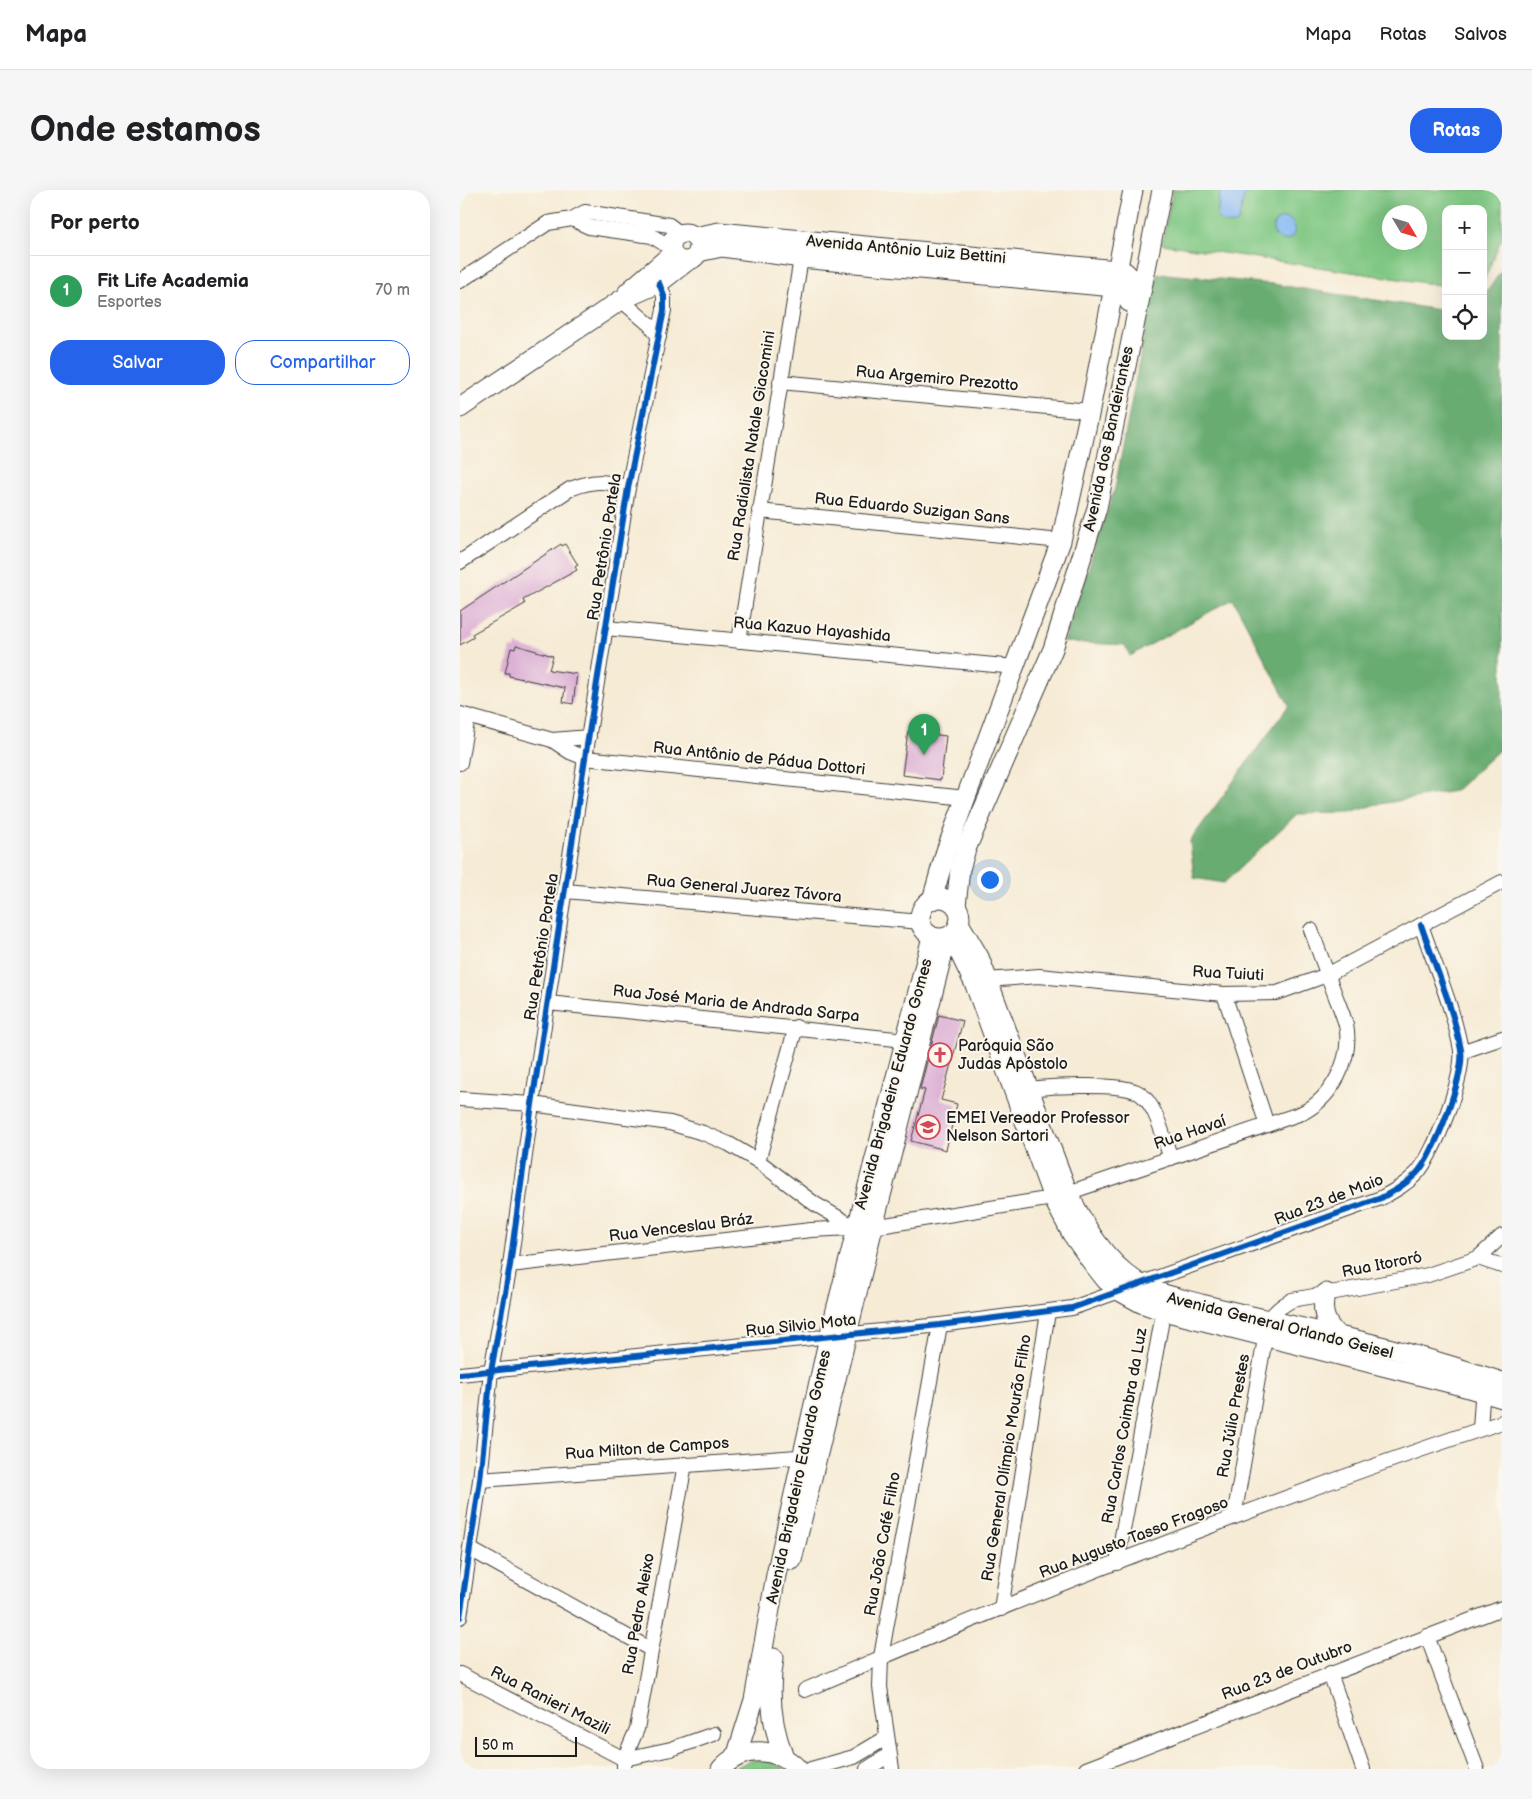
<!DOCTYPE html>
<html lang="pt">
<meta charset="utf-8">
<style>
body{margin:0;font-family:"Balsamiq Sans",sans-serif;background:#f6f6f6;color:#202124}
.controls{position:absolute;right:15px;top:15px;display:grid;overflow:hidden;border-radius:10px;box-shadow:0 5px 20px #0002}
.controls button{width:45px;height:45px;display:grid;place-items:center;padding:0;border:0;border-bottom:1px solid #e0e0e0;background:#fff;color:#202124;font:25px sans-serif}
.compass{position:absolute;left:922px;top:15px;width:45px;height:45px;border-radius:50%;background:#fff;box-shadow:0 5px 20px #0002;rotate:128deg}
.scale{position:absolute;left:15px;bottom:12px;width:102px;box-sizing:border-box;padding-left:5px;border:2px solid #1c1c1c;border-top:0;font-size:14px;line-height:18px;white-space:nowrap;color:#1c1c1c;-webkit-text-stroke:4px #fbf7ec;paint-order:stroke}
.you{position:absolute;left:529px;top:689px;width:18px;height:18px;margin:-12px;border:4px solid #fff;border-radius:50%;background:#1a73e8;box-shadow:0 0 0 8px #1a73e833}
.badge{display:grid;place-items:center;width:32px;height:32px;border-radius:50%;background:#2563eb;color:#fff;font-size:16px;font-weight:700}
.pin{position:absolute;translate:-50% -41px;filter:drop-shadow(0 1px 2px #0008)}
.pin::after{content:'';position:absolute;top:26px;width:18px;height:15px;background:inherit;clip-path:polygon(0 0,100% 0,50% 100%)}
.list{margin:0;padding:0;list-style:none}
h2{display:flex;justify-content:space-between;align-items:center;height:65px;margin:0;padding:0 20px;font-size:21px}
h2 small{font-size:16px;font-weight:400;color:#757577}
.list li{display:grid;grid-template-columns:32px 1fr auto;gap:15px;align-items:center;box-sizing:border-box;height:70px;padding:0 20px;border-top:1px solid #e0e0e0}
.list b{display:block;font-size:19px;white-space:nowrap}
.list p{margin:0;font-size:16px;white-space:nowrap;color:#757577}
.list em{font-size:16px;font-style:normal;color:#757577}
.actions{display:flex;gap:10px;padding:15px 20px}
.actions a{flex:1;padding:11px 0;border:1px solid #2563eb;border-radius:20px;text-align:center;font-size:18px;color:#2563eb}
.actions .main{background:#2563eb;color:#fff}
.icon{flex:none;width:28px;height:28px;fill:none;stroke:currentColor;stroke-width:2;stroke-linecap:round;stroke-linejoin:round}
.map{position:relative;flex:none;width:1042px;height:1579px;overflow:hidden;border-radius:20px}
header{display:flex;align-items:center;gap:30px;box-sizing:border-box;height:70px;padding:0 25px;background:#fff;border-bottom:1px solid #e0e0e0}
header strong{font-size:24px}
nav{display:flex;gap:28px;margin-inline-start:auto;font-size:18px}
.intro{display:flex;align-items:center;justify-content:space-between;box-sizing:border-box;height:120px;padding:0 30px}
h1{margin:0;font-size:35px}
.button{padding:12px 22px;border-radius:20px;background:#2563eb;color:#fff;font-size:18px;font-weight:700}
main{display:flex;gap:30px;padding:0 30px}
aside{flex:1;background:#fff;border-radius:20px;box-shadow:0 5px 20px #0002}
.map>svg:first-child{display:block}
.green{fill:#7fc783;stroke:#4e7250;fill-rule:evenodd}
.forest{fill:#67ac71;stroke:#426446}
.water{fill:#85b9f3;stroke:#506a88}
.building{fill:#ddb1d5}
.lines{fill:none;stroke-linecap:round;stroke-linejoin:round}
.street-casing{stroke:#3d3b38;stroke-width:16}
.secondary-casing{stroke:#3d3b38;stroke-width:21}
.street{stroke:#fff;stroke-width:14}
.secondary{stroke:#fff;stroke-width:19}
.cycleway-casing{stroke:#fbf7ec;stroke-width:9}
.cycleway{stroke:#0057b8;stroke-width:6}
.labels{text-anchor:middle;dominant-baseline:central;stroke-width:4;stroke-linejoin:round;paint-order:stroke}
.street-label{font-size:16px;fill:#1c1c1c;stroke:#fbf7ec}
.poi-label{font-size:16px;fill:#1c1c1c;stroke:#fbf7ec;text-anchor:start}
</style>
<header>
<strong>Mapa</strong>
<nav><a>Mapa</a><a>Rotas</a><a>Salvos</a></nav>
</header>
<div class="intro"><h1>Onde estamos</h1><a class="button">Rotas</a></div>
<main>
<aside>
<h2>Por perto<small></small></h2>
<ul class="list">
<li><span class="badge" style="background:#2e9e5b">1</span><div><b>Fit Life Academia</b><p>Esportes</p></div><em>70 m</em></li>
</ul>
<div class="actions"><a class="main">Salvar</a><a>Compartilhar</a></div>
</aside>
<div class="map">
<svg width="1042" height="1579" viewBox="0 0 1042 1579">
<rect width="100%" height="100%" fill="#fbf7ec"/>
<filter id="ink" filterUnits="userSpaceOnUse"><feTurbulence type="fractalNoise" baseFrequency=".02" numOctaves="2"/><feDisplacementMap in="SourceGraphic" scale="10" xChannelSelector="R" yChannelSelector="G"/><feConvolveMatrix kernelMatrix="1 2 1 2 8 2 1 2 1" color-interpolation-filters="sRGB"/></filter>
<filter id="wash" filterUnits="userSpaceOnUse"><feTurbulence type="fractalNoise" baseFrequency=".0096" numOctaves="4" result="noise"/><feDisplacementMap in="SourceGraphic" scale="20" xChannelSelector="R" yChannelSelector="G"/><feGaussianBlur stdDeviation="1.12" result="paint"/><feColorMatrix in="noise" values="0 0 0 0 0 0 0 0 0 0 0 0 0 0 0 0 0 1.4 0 .05"/><feComposite in="paint" operator="in"/></filter>
<g filter="url(#wash)">
<rect width="100%" height="100%" fill="#f6ebd5"/>
<g class="green">
<path d="M 713,0 L 1042,0 L 1042,47 L 1023,93 L 1023,19 L 986,19 L 986,96 L 702,54 ZM 929,22 L 959,22 L 959,52 L 929,52 Z"/>
<path d="M 291,1570 L 305,1570 L 326,1579 L 273,1579 Z"/>
</g>
<path class="forest" d="M 1042,79 L 1042,557 L 995,601 L 914,615 L 890,623 L 837,624 L 764,693 L 734,688 L 730,651 L 829,515 L 773,409 L 670,466 L 665,455 L 604,452 L 655,298 L 696,83 L 812,94 L 986,121 L 986,146 L 1023,146 L 1023,103 L 1029,99 Z"/>
<g class="water">
<path d="M 760,0 L 792,0 L 784,6 L 778,33 C 769,36 763,34 757,27 Z"/>
<circle cx="824" cy="39" r="11"/>
</g>
<g id="blocks">
<g class="building">
<path d="M 101,354 L 102,356 L 105,354 L 118,375 L 115,377 L 117,380 L 63,410 L 65,414 L 12,444 L 14,447 L 0,455 L 0,421 Z"/>
<path d="M 56,455 L 93,466 L 89,480 L 117,484 L 113,514 L 103,512 L 105,498 L 49,486 L 49,483 L 45,483 L 51,458 L 55,459 Z"/>
<path d="M 448,541 L 486,546 L 481,590 L 442,585 Z"/>
<path d="M 479,825 L 503,831 L 481,910 L 497,914 L 486,960 L 451,951 L 465,900 L 460,899 Z"/>
</g>
</g>
</g>
<g filter="url(#ink)">
<use href="#blocks" fill-opacity="0" stroke="#3d3b38" stroke-width="1"/>
<g class="lines">
<g class="street-casing">
<g id="street">
<path d="M 112,29 L 129,37 L 192,46 L 211,58"/>
<path d="M 0,91 L 88,33 L 112,29 L 125,22 L 209,35 L 221,44"/>
<path d="M 161,110 L 190,135 L 199,147"/>
<path d="M 320,192 L 630,221"/>
<path d="M 299,321 L 601,351"/>
<path d="M 0,372 L 110,299 C 133,290 144,290 168,298"/>
<path d="M 146,438 L 555,477"/>
<path d="M 279,451 L 341,68"/>
<path d="M 0,524 L 92,550 L 110,562 L 125,568 L 506,608"/>
<path d="M 92,550 L 129,547"/>
<path d="M 0,573 L 8,526"/>
<path d="M 105,701 L 461,732"/>
<path d="M 527,790 L 579,786 L 764,804 L 817,803 L 867,785 L 1042,692"/>
<path d="M 764,804 L 807,935"/>
<path d="M 88,813 L 455,851"/>
<path d="M 1001,862 L 1042,848"/>
<path d="M 559,901 C 580,896 663,892 679,903 C 697,915 703,948 711,968"/>
<path d="M 0,909 L 72,914 L 210,933 L 243,943 L 269,954 L 298,971 L 355,1014 L 396,1038"/>
<path d="M 298,971 L 336,837"/>
<path d="M 1018,1068 L 1042,1076"/>
<path d="M 50,1075 L 351,1040 L 413,1037 L 593,1008 L 842,923 C 872,908 893,869 886,835 C 883,824 878,813 874,802 C 866,781 859,761 851,740"/>
<path d="M 0,1184 L 480,1135 L 612,1118 L 921,1008 C 934,1001 945,995 956,984 C 974,966 1005,885 1001,860 C 993,817 975,776 961,735"/>
<path d="M 1020,1239 L 1023,1195"/>
<path d="M 20,1290 L 351,1266"/>
<path d="M 774,1327 L 808,1131 C 815,1121 821,1116 832,1110 L 968,1085 L 1018,1068 L 1042,1046"/>
<path d="M 10,1359 L 190,1459"/>
<path d="M 657,1373 L 705,1113"/>
<path d="M 541,1419 L 588,1122"/>
<path d="M 0,1427 L 20,1290 L 31,1181 L 50,1075 L 72,914 L 125,568 L 168,298 L 204,120 L 204,106 L 199,93"/>
<path d="M 967,1446 L 1017,1579"/>
<path d="M 870,1483 L 903,1579"/>
<path d="M 0,1484 L 164,1569"/>
<path d="M 345,1500 C 573,1402 806,1311 1042,1232"/>
<path d="M 164,1569 L 211,1559 L 254,1544"/>
<path d="M 164,1579 L 164,1569 L 177,1539 L 225,1274"/>
<path d="M 351,1579 L 394,1567 L 426,1548"/>
<path d="M 407,1579 L 429,1565"/>
<path d="M 432,1579 L 420,1497 L 421,1467 L 480,1135"/>
<path d="M 626,1579 L 1042,1418"/>
</g>
</g>
<g class="secondary-casing">
<g id="secondary">
<circle cx="225" cy="57" r="14"/>
<path d="M 234,47 L 259,42 L 657,80 L 665,82 L 672,89 L 669,112"/>
<path d="M 238,62 L 262,57 L 341,68 L 654,97"/>
<path d="M 168,102 L 212,64"/>
<path d="M 0,218 L 161,110 L 199,93 L 226,72"/>
<circle cx="480" cy="728" r="20"/>
<path d="M 472,710 L 486,661 L 601,351 L 629,225 L 673,0"/>
<path d="M 496,716 L 500,679 L 506,659 L 593,459 L 637,318 L 702,0"/>
<path d="M 499,733 L 519,767 L 608,1003 C 626,1038 644,1070 677,1092 C 696,1104 720,1108 741,1114 C 786,1125 830,1135 874,1145 C 931,1157 987,1174 1042,1192"/>
<path d="M 491,745 L 515,795 L 593,1008 L 612,1044 L 631,1071 L 646,1090 L 661,1102 L 681,1113 L 704,1121 L 998,1195 L 1042,1208"/>
<path d="M 866,1103 C 860,1120 865,1133 877,1145"/>
<path d="M 332,1370 L 413,1037 L 487,747"/>
<path d="M 314,1468 C 308,1503 311,1535 324,1567"/>
<path d="M 276,1567 L 294,1510 L 316,1385 L 369,1147 L 472,747"/>
<path d="M 261,1579 C 282,1555 317,1557 338,1579"/>
</g>
</g>
<use href="#street" class="street"/>
<use href="#secondary" class="secondary"/>
<g class="cycleway-casing">
<g id="cycleway">
<path d="M 0,1184 L 480,1135 L 612,1118 L 921,1008 C 934,1001 945,995 956,984 C 974,966 1005,885 1001,860 C 993,817 975,776 961,735"/>
<path d="M 0,1427 L 20,1290 L 31,1181 L 50,1075 L 72,914 L 125,568 L 168,298 L 204,120 L 204,106 L 199,93"/>
</g>
</g>
<use href="#cycleway" class="cycleway"/>
</g>
</g>
<defs>
<g id="church-ring" transform="scale(1.25)"><circle r="9.5" fill="#fbf7ec" stroke="#d1495b" stroke-width="1.5"/><path d="M-1.2-6h2.4v3.5h3.3v2.4h-3.3V6h-2.4V-.1h-3.3v-2.4h3.3Z" fill="#d1495b"/></g>
<g id="school-ring" transform="scale(1.25)"><circle r="9.5" fill="#fbf7ec" stroke="#d1495b" stroke-width="1.5"/><path d="M0-5L7-2L0 1L-7-2ZM-4 1L0 2.5L4 1V4Q0 6-4 4Z" fill="#d1495b"/></g>
</defs>
<g fill-rule="evenodd">
<use href="#church-ring" x="480" y="865"/>
<use href="#school-ring" x="468" y="937"/>
</g>
<g class="labels">
<g class="street-label">
<text transform="translate(446 60) rotate(5)">Avenida Antônio Luiz Bettini</text>
<text transform="translate(477 189) rotate(5)">Rua Argemiro Prezotto</text>
<text transform="translate(649 249) rotate(-78)">Avenida dos Bandeirantes</text>
<text transform="translate(292 256) rotate(-81)">Rua Radialista Natale Giacomini</text>
<text transform="translate(452 319) rotate(6)">Rua Eduardo Suzigan Sans</text>
<text transform="translate(145 357) rotate(-81)">Rua Petrônio Portela</text>
<text transform="translate(352 440) rotate(5)">Rua Kazuo Hayashida</text>
<text transform="translate(299 569) rotate(6)">Rua Antônio de Pádua Dottori</text>
<text transform="translate(284 699) rotate(5)">Rua General Juarez Távora</text>
<text transform="translate(82 757) rotate(-81)">Rua Petrônio Portela</text>
<text transform="translate(768 784) rotate(3)">Rua Tuiuti</text>
<text transform="translate(276 814) rotate(6)">Rua José Maria de Andrada Sarpa</text>
<text transform="translate(434 894) rotate(-75)">Avenida Brigadeiro Eduardo Gomes</text>
<text transform="translate(730 943) rotate(-19)">Rua Havaí</text>
<text transform="translate(869 1010) rotate(-21)">Rua 23 de Maio</text>
<text transform="translate(221 1038) rotate(-7)">Rua Venceslau Bráz</text>
<text transform="translate(922 1075) rotate(-11)">Rua Itororó</text>
<text transform="translate(341 1136) rotate(-6)">Rua Silvio Mota</text>
<text transform="translate(820 1136) rotate(14)">Avenida General Orlando Geisel</text>
<text transform="translate(774 1226) rotate(-80)">Rua Júlio Prestes</text>
<text transform="translate(665 1236) rotate(-80)">Rua Carlos Coimbra da Luz</text>
<text transform="translate(187 1259) rotate(-4)">Rua Milton de Campos</text>
<text transform="translate(547 1268) rotate(-81)">Rua General Olímpio Mourão Filho</text>
<text transform="translate(339 1287) rotate(-78)">Avenida Brigadeiro Eduardo Gomes</text>
<text transform="translate(674 1348) rotate(-21)">Rua Augusto Tasso Fragoso</text>
<text transform="translate(423 1354) rotate(-80)">Rua João Café Filho</text>
<text transform="translate(179 1424) rotate(-80)">Rua Pedro Aleixo</text>
<text transform="translate(827 1481) rotate(-21)">Rua 23 de Outubro</text>
<text transform="translate(90 1511) rotate(27)">Rua Ranieri Mazili</text>
</g>
<g class="poi-label">
<text x="498" y="856">Paróquia São<tspan x="498" dy="18">Judas Apóstolo</tspan></text>
<text x="486" y="928">EMEI Vereador Professor<tspan x="486" dy="18">Nelson Sartori</tspan></text>
</g>
</g>
</svg>
<div class="controls">
<button>+</button>
<button>−</button>
<button><svg class="icon" aria-label="locate" viewBox="0 0 24 24"><circle cx="12" cy="12" r="6"/><path d="M12 2v4M12 18v4M2 12h4M18 12h4"/></svg></button>
</div>
<svg class="compass" viewBox="-18 -18 36 36"><path d="M0-13l5 13h-10z" fill="#e53935"/><path d="M0 13l5-13h-10z" fill="#757577"/></svg>
<div class="scale">50 m</div>
<div class="you"></div>
<div class="pin badge" style="left:464px;top:565px;background:#2e9e5b">1</div>
</div>
</main>
